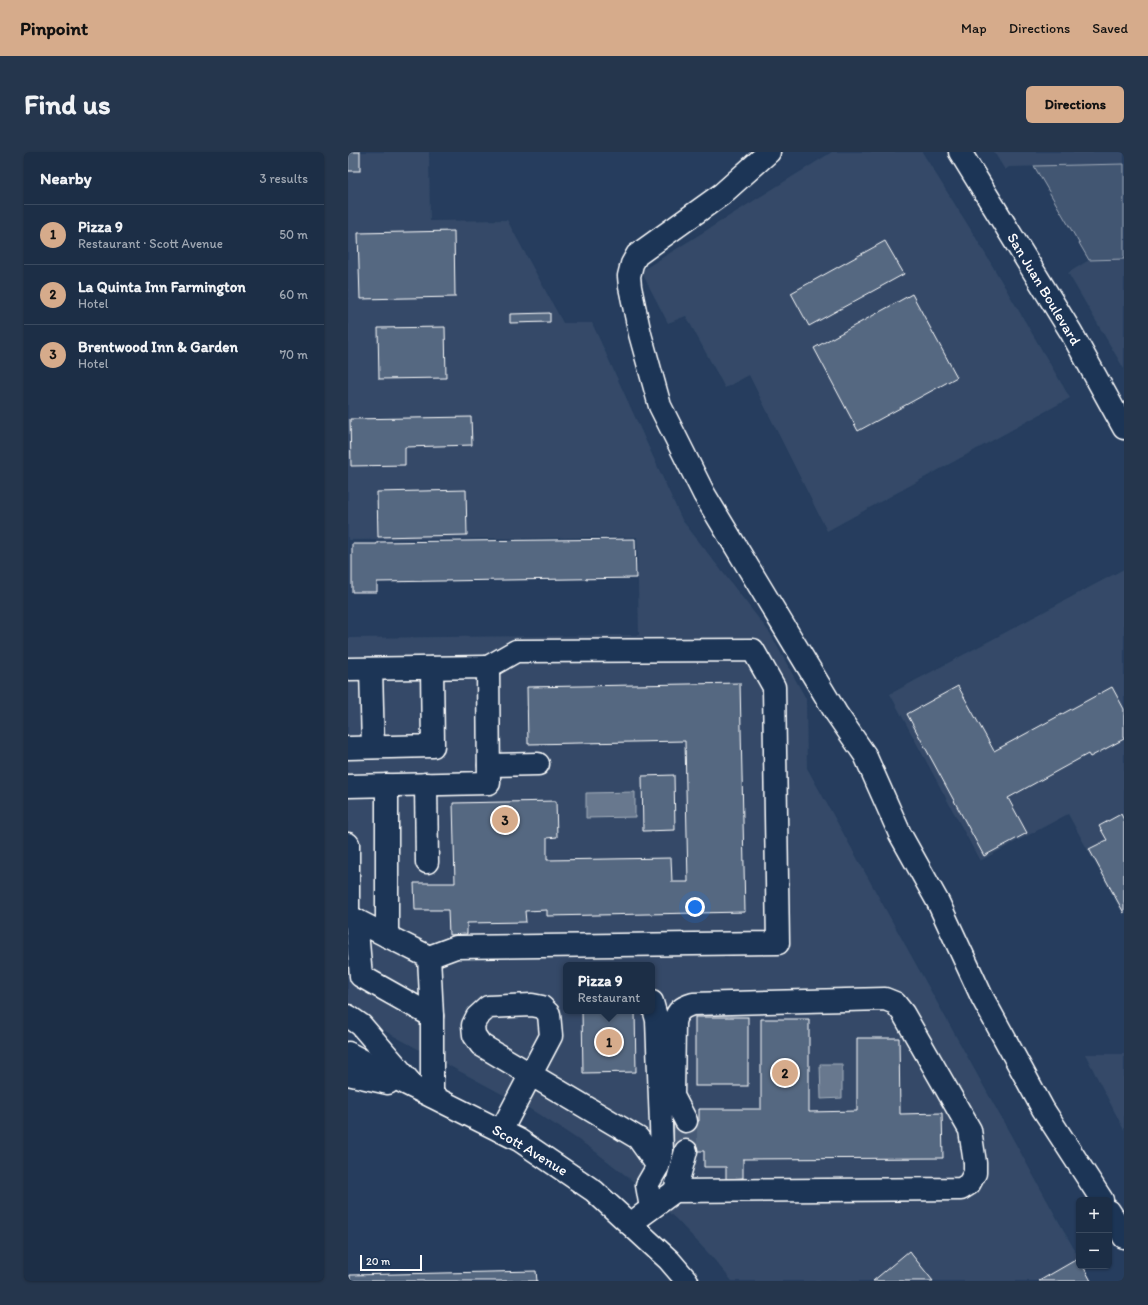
<!DOCTYPE html>
<meta charset="utf-8">
<style>
body{margin:0;font-family:Itim,sans-serif;background:#25364d;color:#f1f3f6}
.controls{position:absolute;right:12px;bottom:12px;display:grid;overflow:hidden;border-radius:6px;box-shadow:0 1px 3px #0004}
.controls button{width:36px;height:36px;display:grid;place-items:center;padding:0;border:0;border-bottom:1px solid #3a4a5f;background:#1c2e46;color:#f1f3f6;font:20px sans-serif}
.scale{position:absolute;left:12px;bottom:10px;width:62px;box-sizing:border-box;padding-left:4px;border:2px solid #fff;border-top:0;font-size:11px;line-height:14px;white-space:nowrap;color:#fff;-webkit-text-stroke:3px #1d3557;paint-order:stroke}
.you{position:absolute;left:347px;top:755px;width:14px;height:14px;margin:-10px;border:3px solid #fff;border-radius:50%;background:#1a73e8;box-shadow:0 0 0 6px #1a73e833}
.badge{display:grid;place-items:center;width:26px;height:26px;border-radius:50%;background:#d6ab8b;color:#111;font-size:13px;font-weight:700}
.pin{position:absolute;translate:-50% -50%;border:2px solid #fff;box-shadow:0 1px 4px #0006}
.popup{position:absolute;left:215px;top:810px;width:92px;height:52px;box-sizing:border-box;display:grid;place-content:center;border-radius:6px;background:#1c2e46;filter:drop-shadow(0 1px 3px #0005);font-size:13px;white-space:nowrap;color:#a0a8b3}
.popup b{font-size:15px;color:#f1f3f6}
.popup::after{content:'';position:absolute;left:50%;top:100%;margin-left:-8px;border:8px solid transparent;border-top-color:#1c2e46}
.list{margin:0;padding:0;list-style:none}
h2{display:flex;justify-content:space-between;align-items:center;height:52px;margin:0;padding:0 16px;font-size:17px}
h2 small{font-size:13px;font-weight:400;color:#a0a8b3}
.list li{display:grid;grid-template-columns:26px 1fr auto;gap:12px;align-items:center;box-sizing:border-box;height:60px;padding:0 16px;border-top:1px solid #3a4a5f}
.list b{display:block;font-size:15px;white-space:nowrap}
.list p{margin:0;font-size:13px;white-space:nowrap;color:#a0a8b3}
.list em{font-size:13px;font-style:normal;color:#a0a8b3}
.map{position:relative;flex:none;width:776px;height:1129px;overflow:hidden;border-radius:6px}
header{display:flex;align-items:center;gap:24px;box-sizing:border-box;height:56px;padding:0 20px;background:#d6ab8b;color:#111}
header strong{font-size:19px}
nav{display:flex;gap:22px;margin-inline-start:auto;font-size:14px}
.intro{display:flex;align-items:center;justify-content:space-between;box-sizing:border-box;height:96px;padding:0 24px}
h1{margin:0;font-size:28px}
.button{padding:10px 18px;border-radius:6px;background:#d6ab8b;color:#111;font-size:14px;font-weight:700}
main{display:flex;gap:24px;padding:0 24px}
aside{flex:1;background:#1c2e46;border-radius:6px;box-shadow:0 1px 3px #0004}
.map>svg:first-child{display:block}
.built{fill:#344a68;fill-rule:evenodd}
.green{fill:#425672;stroke:#a0aab8}
.water{fill:#67788e;stroke:#a4aebb}
.building{fill:#556781;stroke:#fff}
.lines{fill:none;stroke-linecap:round;stroke-linejoin:round}
.minor-tunnel{stroke:#475a76;stroke-width:22;stroke-dasharray:22 11;stroke-linecap:butt}
.minor-casing{stroke:#fff;stroke-width:25}
.major-casing{stroke:#fff;stroke-width:25}
.minor{stroke:#1d3557;stroke-width:22}
.major{stroke:#1d3557;stroke-width:22}
.labels{text-anchor:middle;dominant-baseline:central;stroke-width:3;stroke-linejoin:round;paint-order:stroke}
.street-label{font-size:15px;fill:#fff;stroke:#1d3557}
</style>
<header>
<strong>Pinpoint</strong>
<nav><a>Map</a><a>Directions</a><a>Saved</a></nav>
</header>
<div class="intro"><h1>Find us</h1><a class="button">Directions</a></div>
<main>
<aside>
<h2>Nearby<small>3 results</small></h2>
<ul class="list">
<li><span class="badge">1</span><div><b>Pizza 9</b><p>Restaurant · Scott Avenue</p></div><em>50 m</em></li>
<li><span class="badge">2</span><div><b>La Quinta Inn Farmington</b><p>Hotel</p></div><em>60 m</em></li>
<li><span class="badge">3</span><div><b>Brentwood Inn &amp; Garden</b><p>Hotel</p></div><em>70 m</em></li>
</ul>
</aside>
<div class="map">
<svg width="776" height="1129" viewBox="0 0 776 1129">
<rect width="100%" height="100%" fill="#263d5e"/>
<filter id="ink" filterUnits="userSpaceOnUse"><feTurbulence type="fractalNoise" baseFrequency=".025" numOctaves="2"/><feDisplacementMap in="SourceGraphic" scale="8" xChannelSelector="R" yChannelSelector="G"/><feConvolveMatrix kernelMatrix="1 2 1 2 8 2 1 2 1" color-interpolation-filters="sRGB"/></filter>
<g filter="url(#ink)">
<g class="built">
<path d="M 0,0 L 81,0 L 82,69 L 159,68 L 215,171 L 244,171 L 334,368 L 422,481 L 458,547 L 459,616 L 731,1106 L 731,1114 L 736,1114 L 744,1129 L 384,1129 L 363,1104 L 328,1067 L 281,1026 L 244,997 L 211,975 L 182,957 L 44,883 L 21,869 L 0,850 L 0,486 L 291,483 L 289,385 L 0,388 ZM 218,813 L 304,813 L 304,859 L 218,859 Z"/>
<path d="M 484,0 L 574,0 L 628,86 L 722,246 L 479,379 L 401,223 L 377,236 L 338,164 L 320,171 L 293,119 Z"/>
<path d="M 646,0 L 776,0 L 776,12 L 661,15 L 657,18 Z"/>
<path d="M 776,107 L 776,217 L 720,121 L 741,108 Z"/>
<path d="M 776,417 L 776,764 L 720,662 L 632,709 L 542,542 Z"/>
<path d="M 737,902 L 776,902 L 776,978 Z"/>
</g>
<path class="green" d="M 776,12 L 776,107 L 741,108 L 686,14 Z"/>
<g class="water">
<path d="M 287,640 L 287,665 L 238,666 L 238,641 Z"/>
<path d="M 472,912 L 494,912 L 494,946 L 473,947 Z"/>
</g>
<g class="building">
<rect x="0" y="0" width="12" height="19"/>
<path d="M 106,79 L 107,145 L 12,147 L 10,81 Z"/>
<path d="M 537,89 L 556,122 L 461,174 L 443,141 Z"/>
<path d="M 564,142 L 609,225 L 510,279 L 466,196 Z"/>
<path d="M 202,161 L 202,170 L 162,171 L 162,162 Z"/>
<path d="M 97,175 L 98,226 L 31,227 L 30,176 Z"/>
<path d="M 123,265 L 124,293 L 57,295 L 57,313 L 3,314 L 2,267 Z"/>
<path d="M 118,338 L 119,383 L 30,385 L 29,340 Z"/>
<path d="M 287,387 L 288,426 L 29,430 L 29,440 L 4,440 L 4,392 L 29,392 L 29,390 Z"/>
<path d="M 392,531 L 397,760 L 199,764 L 199,758 L 177,759 L 178,770 L 119,771 L 119,782 L 101,783 L 100,758 L 67,758 L 66,731 L 107,731 L 105,651 L 208,649 L 209,685 L 199,686 L 199,708 L 323,706 L 324,730 L 340,730 L 337,589 L 180,592 L 179,535 Z"/>
<path d="M 610,534 L 646,599 L 764,535 L 776,557 L 776,587 L 742,605 L 740,602 L 660,646 L 679,681 L 636,704 L 559,562 Z"/>
<path d="M 326,623 L 327,678 L 295,679 L 294,624 Z"/>
<path d="M 773,662 L 776,668 L 776,761 L 741,697 L 759,688 L 751,674 Z"/>
<path d="M 234,859 L 287,859 L 288,920 L 235,921 Z"/>
<rect x="347" y="865" width="53" height="69"/>
<path d="M 413,867 L 461,867 L 461,960 L 509,959 L 509,886 L 551,886 L 552,962 L 594,961 L 595,1006 L 395,1007 L 395,1026 L 378,1027 L 378,1015 L 356,1015 L 356,999 L 325,999 L 325,969 L 351,969 L 351,957 L 413,957 Z"/>
<path d="M 561,1099 L 585,1129 L 525,1129 Z"/>
<path d="M 731,1106 L 731,1114 L 735,1114 L 743,1129 L 691,1129 Z"/>
<path d="M 188,1119 L 189,1129 L 2,1129 L 2,1123 Z"/>
</g>
<g class="lines">
<path class="minor-tunnel" d="M 338,969 L 338,999"/>
<g class="minor-casing">
<g id="minor">
<path d="M 421,0 L 374,42 L 289,103 L 284,112 L 281,124 L 282,135 L 292,182 L 312,254 L 356,342 L 488,561 L 517,603 L 552,682 L 590,750 L 634,845 L 695,957 L 754,1048"/>
<path d="M 0,517 L 140,515 L 141,631 L 0,634"/>
<path d="M 23,517 L 25,595"/>
<path d="M 0,596 L 85,594 L 84,516"/>
<path d="M 141,613 L 190,612"/>
<path d="M 78,632 L 79,710"/>
<path d="M 0,692 L 0,764 L 39,784 L 81,805 L 84,864 L 84,944"/>
<path d="M 8,768 L 13,824 L 84,864"/>
<path d="M 39,784 L 39,633"/>
<path d="M 81,805 L 108,795 L 430,791 L 426,535 L 405,498 L 168,499 L 140,515"/>
<path d="M 153,979 L 203,884 L 201,862 L 194,855 L 184,853 L 140,855 L 129,865 L 125,873 L 126,883 L 133,893 L 290,986 L 310,1014"/>
<path d="M 327,1039 L 338,999"/>
<path d="M 303,1056 L 299,1033 L 310,1014 L 314,999 L 309,868 L 304,850"/>
<path d="M 761,1059 L 770,1073 L 776,1085"/>
<path d="M 282,1072 L 327,1039 L 613,1037 L 621,1032 L 627,1021 L 627,1011 L 622,978 L 555,861 L 547,851 L 537,847 L 345,852 C 334,855 329,859 326,870 L 325,944 L 338,969"/>
</g>
</g>
<g class="major-casing">
<g id="major">
<path d="M 612,0 L 723,180 L 776,276"/>
<path d="M 0,864 L 13,873 L 61,929"/>
<path d="M 0,901 L 47,926 L 171,988 L 246,1039 L 321,1108 L 339,1129"/>
<path d="M 0,922 L 40,931"/>
</g>
</g>
<use href="#minor" class="minor"/>
<use href="#major" class="major"/>
</g>
</g>
<g class="labels">
<g class="street-label">
<text transform="translate(696 137) rotate(59)">San Juan Boulevard</text>
<text transform="translate(182 998) rotate(31)">Scott Avenue</text>
</g>
</g>
</svg>
<div class="controls">
<button>+</button>
<button>−</button>
</div>
<div class="scale">20 m</div>
<div class="you"></div>
<div class="pin badge" style="left:261px;top:890px">1</div>
<div class="popup"><b>Pizza 9</b>Restaurant</div>
<div class="pin badge" style="left:437px;top:921px">2</div>
<div class="pin badge" style="left:157px;top:668px">3</div>
</div>
</main>
